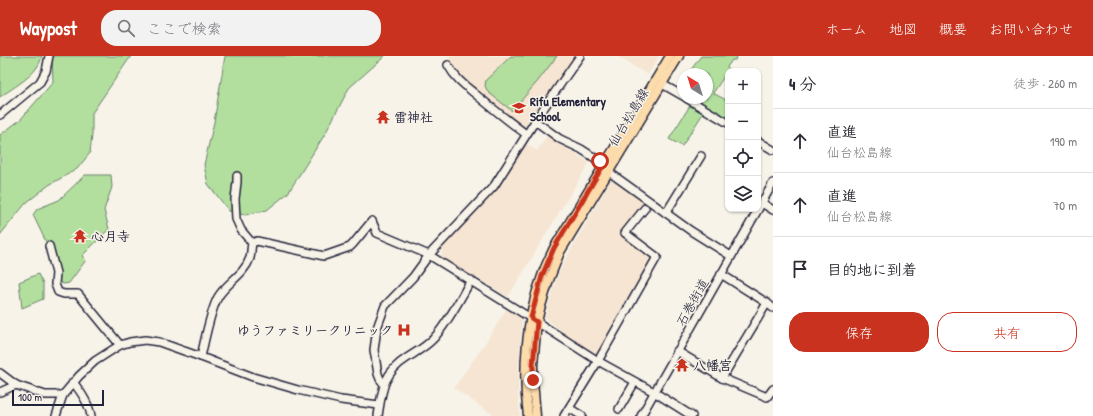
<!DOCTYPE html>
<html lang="ja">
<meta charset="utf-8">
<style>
body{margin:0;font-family:"Patrick Hand","Klee One",sans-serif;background:#f2f2f3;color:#2b2b33}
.controls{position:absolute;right:12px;top:12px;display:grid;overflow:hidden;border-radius:8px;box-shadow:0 1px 3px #0004}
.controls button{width:36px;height:36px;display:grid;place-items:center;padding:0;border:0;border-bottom:1px solid #e1e1e2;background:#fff;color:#2b2b33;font:20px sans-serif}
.compass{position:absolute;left:677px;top:12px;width:36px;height:36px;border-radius:50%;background:#fff;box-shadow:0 1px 3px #0004;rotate:322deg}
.scale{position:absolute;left:12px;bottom:10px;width:92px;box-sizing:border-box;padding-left:4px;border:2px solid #22223b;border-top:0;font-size:11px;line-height:14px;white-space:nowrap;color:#22223b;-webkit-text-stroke:3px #f7f3e8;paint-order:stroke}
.stop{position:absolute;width:12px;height:12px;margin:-9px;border:3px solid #c8321e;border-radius:50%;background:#fff}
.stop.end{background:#c8321e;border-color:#fff;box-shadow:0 1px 4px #0008}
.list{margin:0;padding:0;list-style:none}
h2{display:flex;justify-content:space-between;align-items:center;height:52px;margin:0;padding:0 16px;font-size:17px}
h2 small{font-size:13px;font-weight:400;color:#7c7c81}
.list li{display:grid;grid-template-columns:26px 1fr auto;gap:12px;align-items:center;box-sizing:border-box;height:64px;padding:0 16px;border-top:1px solid #e1e1e2}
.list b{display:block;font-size:15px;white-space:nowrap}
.list p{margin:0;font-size:13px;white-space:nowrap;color:#7c7c81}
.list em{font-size:13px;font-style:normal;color:#7c7c81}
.actions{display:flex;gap:8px;padding:12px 16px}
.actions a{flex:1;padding:9px 0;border:1px solid #c8321e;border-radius:16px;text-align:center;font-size:14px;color:#c8321e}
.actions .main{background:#c8321e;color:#fff}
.icon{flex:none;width:22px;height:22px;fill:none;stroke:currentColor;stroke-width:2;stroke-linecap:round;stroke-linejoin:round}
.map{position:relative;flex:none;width:773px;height:360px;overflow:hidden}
header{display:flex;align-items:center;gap:24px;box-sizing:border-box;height:56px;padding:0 20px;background:#c8321e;color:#fff}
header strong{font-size:19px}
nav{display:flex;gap:22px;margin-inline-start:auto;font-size:14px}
.search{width:280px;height:36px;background:#f2f2f3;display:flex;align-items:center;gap:10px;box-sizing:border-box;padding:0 14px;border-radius:16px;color:#7c7c81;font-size:15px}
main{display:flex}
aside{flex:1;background:#fff}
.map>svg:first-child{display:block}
.built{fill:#f5e5d2}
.green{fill:#b2df9d;stroke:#6a806c}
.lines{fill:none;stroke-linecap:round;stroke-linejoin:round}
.minor-casing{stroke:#22223b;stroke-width:10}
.major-casing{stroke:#22223b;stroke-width:11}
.minor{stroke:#f7f3e8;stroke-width:7}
.major{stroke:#fddcac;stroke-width:8}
.route{stroke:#c8321e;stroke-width:5}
.labels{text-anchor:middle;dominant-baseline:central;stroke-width:3;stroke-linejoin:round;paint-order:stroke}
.poi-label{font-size:13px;font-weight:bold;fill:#22223b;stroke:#f7f3e8;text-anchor:start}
.street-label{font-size:13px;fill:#22223b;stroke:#f7f3e8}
</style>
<header>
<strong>Waypost</strong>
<div class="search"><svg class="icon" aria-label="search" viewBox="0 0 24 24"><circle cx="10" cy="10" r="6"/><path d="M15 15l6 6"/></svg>ここで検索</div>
<nav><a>ホーム</a><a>地図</a><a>概要</a><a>お問い合わせ</a></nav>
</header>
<main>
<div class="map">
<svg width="773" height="360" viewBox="0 0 773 360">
<rect width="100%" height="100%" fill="#f7f3e8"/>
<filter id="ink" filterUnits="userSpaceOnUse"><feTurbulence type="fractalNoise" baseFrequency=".025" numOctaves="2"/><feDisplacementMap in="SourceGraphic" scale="8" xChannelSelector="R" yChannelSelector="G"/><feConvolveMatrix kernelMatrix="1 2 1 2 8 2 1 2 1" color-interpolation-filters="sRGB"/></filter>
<g filter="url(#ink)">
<g class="built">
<path d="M 448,0 L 576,0 L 524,71 L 457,19 Z"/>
<path d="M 617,0 L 659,0 L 648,19 Z"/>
<path d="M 548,79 L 589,107 L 508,241 L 441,201 L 444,188 L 495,136 L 525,87 L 537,95 Z"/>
<path d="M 611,124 L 644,144 L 644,149 L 620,178 L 651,200 L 653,205 L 600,296 L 596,298 L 565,279 L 545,261 L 556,225 L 564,206 Z"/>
<path d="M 507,252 L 522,263 L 518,319 L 518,340 L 520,360 L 495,360 L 454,332 L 486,286 Z"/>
</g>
<g class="green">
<path d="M 0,0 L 42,0 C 38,19 15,30 0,41 Z"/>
<path d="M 52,0 L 131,0 L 92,57 L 92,79 L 90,97 L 77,113 L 49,129 L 26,147 L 0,179 L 0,79 L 20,64 L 53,26 Z"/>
<path d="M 225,0 L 385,0 L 349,32 L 325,78 L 288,137 L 267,154 L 245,159 L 229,155 L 208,128 L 204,109 L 214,66 Z"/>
<path d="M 511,0 L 557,0 L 538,25 L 512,55 L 488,36 L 485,30 L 486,24 Z"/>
<path d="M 701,0 L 737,0 L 735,4 L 732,4 L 727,11 L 729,13 L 713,37 L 728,45 L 728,60 L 726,63 L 690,42 L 707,42 L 707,18 L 688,18 Z"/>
<path d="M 691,48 L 704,56 L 682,90 L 669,83 Z"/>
<path d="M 85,119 L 111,119 L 112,131 L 104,154 L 109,173 L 82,200 L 86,204 L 69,227 L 64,228 L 58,226 L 47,188 L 33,159 L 37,153 L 59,144 Z"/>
<path d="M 38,218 L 43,228 L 43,243 L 22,252 L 19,226 Z"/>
</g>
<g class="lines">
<g class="minor-casing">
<g id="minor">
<path d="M 448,9 C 455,22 463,28 474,37 C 491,51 508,65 526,78"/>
<path d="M 662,28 L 683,40"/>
<path d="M 686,42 L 728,67"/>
<path d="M 0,59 L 40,26 L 46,15 L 49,0"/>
<path d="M 535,65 L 560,83 L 581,93 L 604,108"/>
<path d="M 758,85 L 773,94"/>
<path d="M 609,116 L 691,175 L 731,200"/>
<path d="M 762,147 L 773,154"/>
<path d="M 666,157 L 701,100"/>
<path d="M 252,187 L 257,185 L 324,200 L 350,191 L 353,188 L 372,165 L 377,177 L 429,199 L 537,266 L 598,305 L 654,336 L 692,360"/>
<path d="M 49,190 L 56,217 L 55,228 L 58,236 L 64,238 L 78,238 L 120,289"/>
<path d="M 721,218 L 767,247 L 773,252"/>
<path d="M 677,295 L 722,322 L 767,341 L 773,333"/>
<path d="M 201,301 C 205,283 210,256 218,241 C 227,226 244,219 250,202 C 251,198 251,192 252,187 L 241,174 L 236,163 L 235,143 L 237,126 L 237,120"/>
<path d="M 0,317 L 16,329 L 45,339 L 63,339"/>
<path d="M 722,322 L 767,247"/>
<path d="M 73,326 C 81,336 89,347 91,360"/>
<path d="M 384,328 L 380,323 L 378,318 L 374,294 L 377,272 L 385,250 L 413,221 L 429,199 L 494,130 L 539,59 L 580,0"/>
<path d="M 0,336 L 16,329"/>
<path d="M 569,352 L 582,360"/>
<path d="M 619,353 L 635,326"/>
<path d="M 56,360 L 63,339 L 79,320 L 95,305 L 120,289 L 130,286 L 145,284 L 159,286 L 201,301 L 253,321 L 298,334 L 341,344 L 379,349"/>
<path d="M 378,360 C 382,334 383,317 407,302 C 416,296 427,290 434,282 C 449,265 460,243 471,224"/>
<path d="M 564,360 L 598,305 L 657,201 L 625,177 L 645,152"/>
<path d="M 641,360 L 773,127"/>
</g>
</g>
<g class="major-casing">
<g id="major">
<path d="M 528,360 C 522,316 526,262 542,220 C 545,210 550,201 554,192 L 670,0"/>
<path d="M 536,360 L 533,324 L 533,309 L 537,266 L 540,253 L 549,224 L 560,196 L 679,0"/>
</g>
</g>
<use href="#minor" class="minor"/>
<use href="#major" class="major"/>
</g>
</g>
<g class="lines" filter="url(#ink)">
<path class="route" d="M 533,324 L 533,309 L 537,266 L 531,262 L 542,220 L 554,192 L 604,108 L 600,105"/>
</g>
<defs>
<g id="school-bare" transform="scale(1.08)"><path d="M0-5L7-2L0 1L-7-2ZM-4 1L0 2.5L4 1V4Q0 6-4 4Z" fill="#c8321e" stroke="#f7f3e8" stroke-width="2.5" paint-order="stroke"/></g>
<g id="temple-bare" transform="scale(1.08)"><path d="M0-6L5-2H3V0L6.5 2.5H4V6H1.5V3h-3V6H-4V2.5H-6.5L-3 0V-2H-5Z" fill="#c8321e" stroke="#f7f3e8" stroke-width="2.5" paint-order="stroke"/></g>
<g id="hospital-bare" transform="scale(1.08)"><path d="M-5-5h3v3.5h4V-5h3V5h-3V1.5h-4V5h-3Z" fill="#c8321e" stroke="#f7f3e8" stroke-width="2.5" paint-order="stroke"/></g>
</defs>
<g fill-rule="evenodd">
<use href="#school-bare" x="519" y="52"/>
<use href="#temple-bare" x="383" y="61"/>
<use href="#temple-bare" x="80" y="180"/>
<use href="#hospital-bare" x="404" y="274"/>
<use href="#temple-bare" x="682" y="309"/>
</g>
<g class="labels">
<g class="poi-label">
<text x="530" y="45">Rifu Elementary<tspan x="530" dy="15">School</tspan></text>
<text x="394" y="61">雷神社</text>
<text x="91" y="180">心月寺</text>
<text x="393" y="274" text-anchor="end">ゆうファミリークリニック</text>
<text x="693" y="309">八幡宮</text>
</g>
<g class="street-label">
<text transform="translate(628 61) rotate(-59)">仙台松島線</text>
<text transform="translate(692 246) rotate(-61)">石巻街道</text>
</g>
</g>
</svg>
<div class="controls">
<button>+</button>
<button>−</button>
<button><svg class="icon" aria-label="locate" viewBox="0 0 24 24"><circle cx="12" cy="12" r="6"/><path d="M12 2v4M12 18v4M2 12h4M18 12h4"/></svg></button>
<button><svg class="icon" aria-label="layers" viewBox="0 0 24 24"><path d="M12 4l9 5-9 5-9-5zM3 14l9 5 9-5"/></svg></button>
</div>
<svg class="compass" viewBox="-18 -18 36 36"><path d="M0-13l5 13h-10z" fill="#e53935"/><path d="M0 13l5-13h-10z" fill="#7c7c81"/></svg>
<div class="scale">100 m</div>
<div class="stop" style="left:600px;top:105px"></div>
<div class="stop end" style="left:533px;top:324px"></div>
</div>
<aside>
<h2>4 分<small>徒歩 · 260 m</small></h2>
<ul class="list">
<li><svg class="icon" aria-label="ahead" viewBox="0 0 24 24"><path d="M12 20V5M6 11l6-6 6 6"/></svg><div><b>直進</b><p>仙台松島線</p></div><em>190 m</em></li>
<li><svg class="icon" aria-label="ahead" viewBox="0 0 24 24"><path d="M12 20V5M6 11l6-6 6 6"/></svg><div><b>直進</b><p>仙台松島線</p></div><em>70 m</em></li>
<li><svg class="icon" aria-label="arrive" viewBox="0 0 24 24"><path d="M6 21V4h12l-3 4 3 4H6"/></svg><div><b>目的地に到着</b></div></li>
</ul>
<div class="actions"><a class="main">保存</a><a>共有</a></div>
</aside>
</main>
